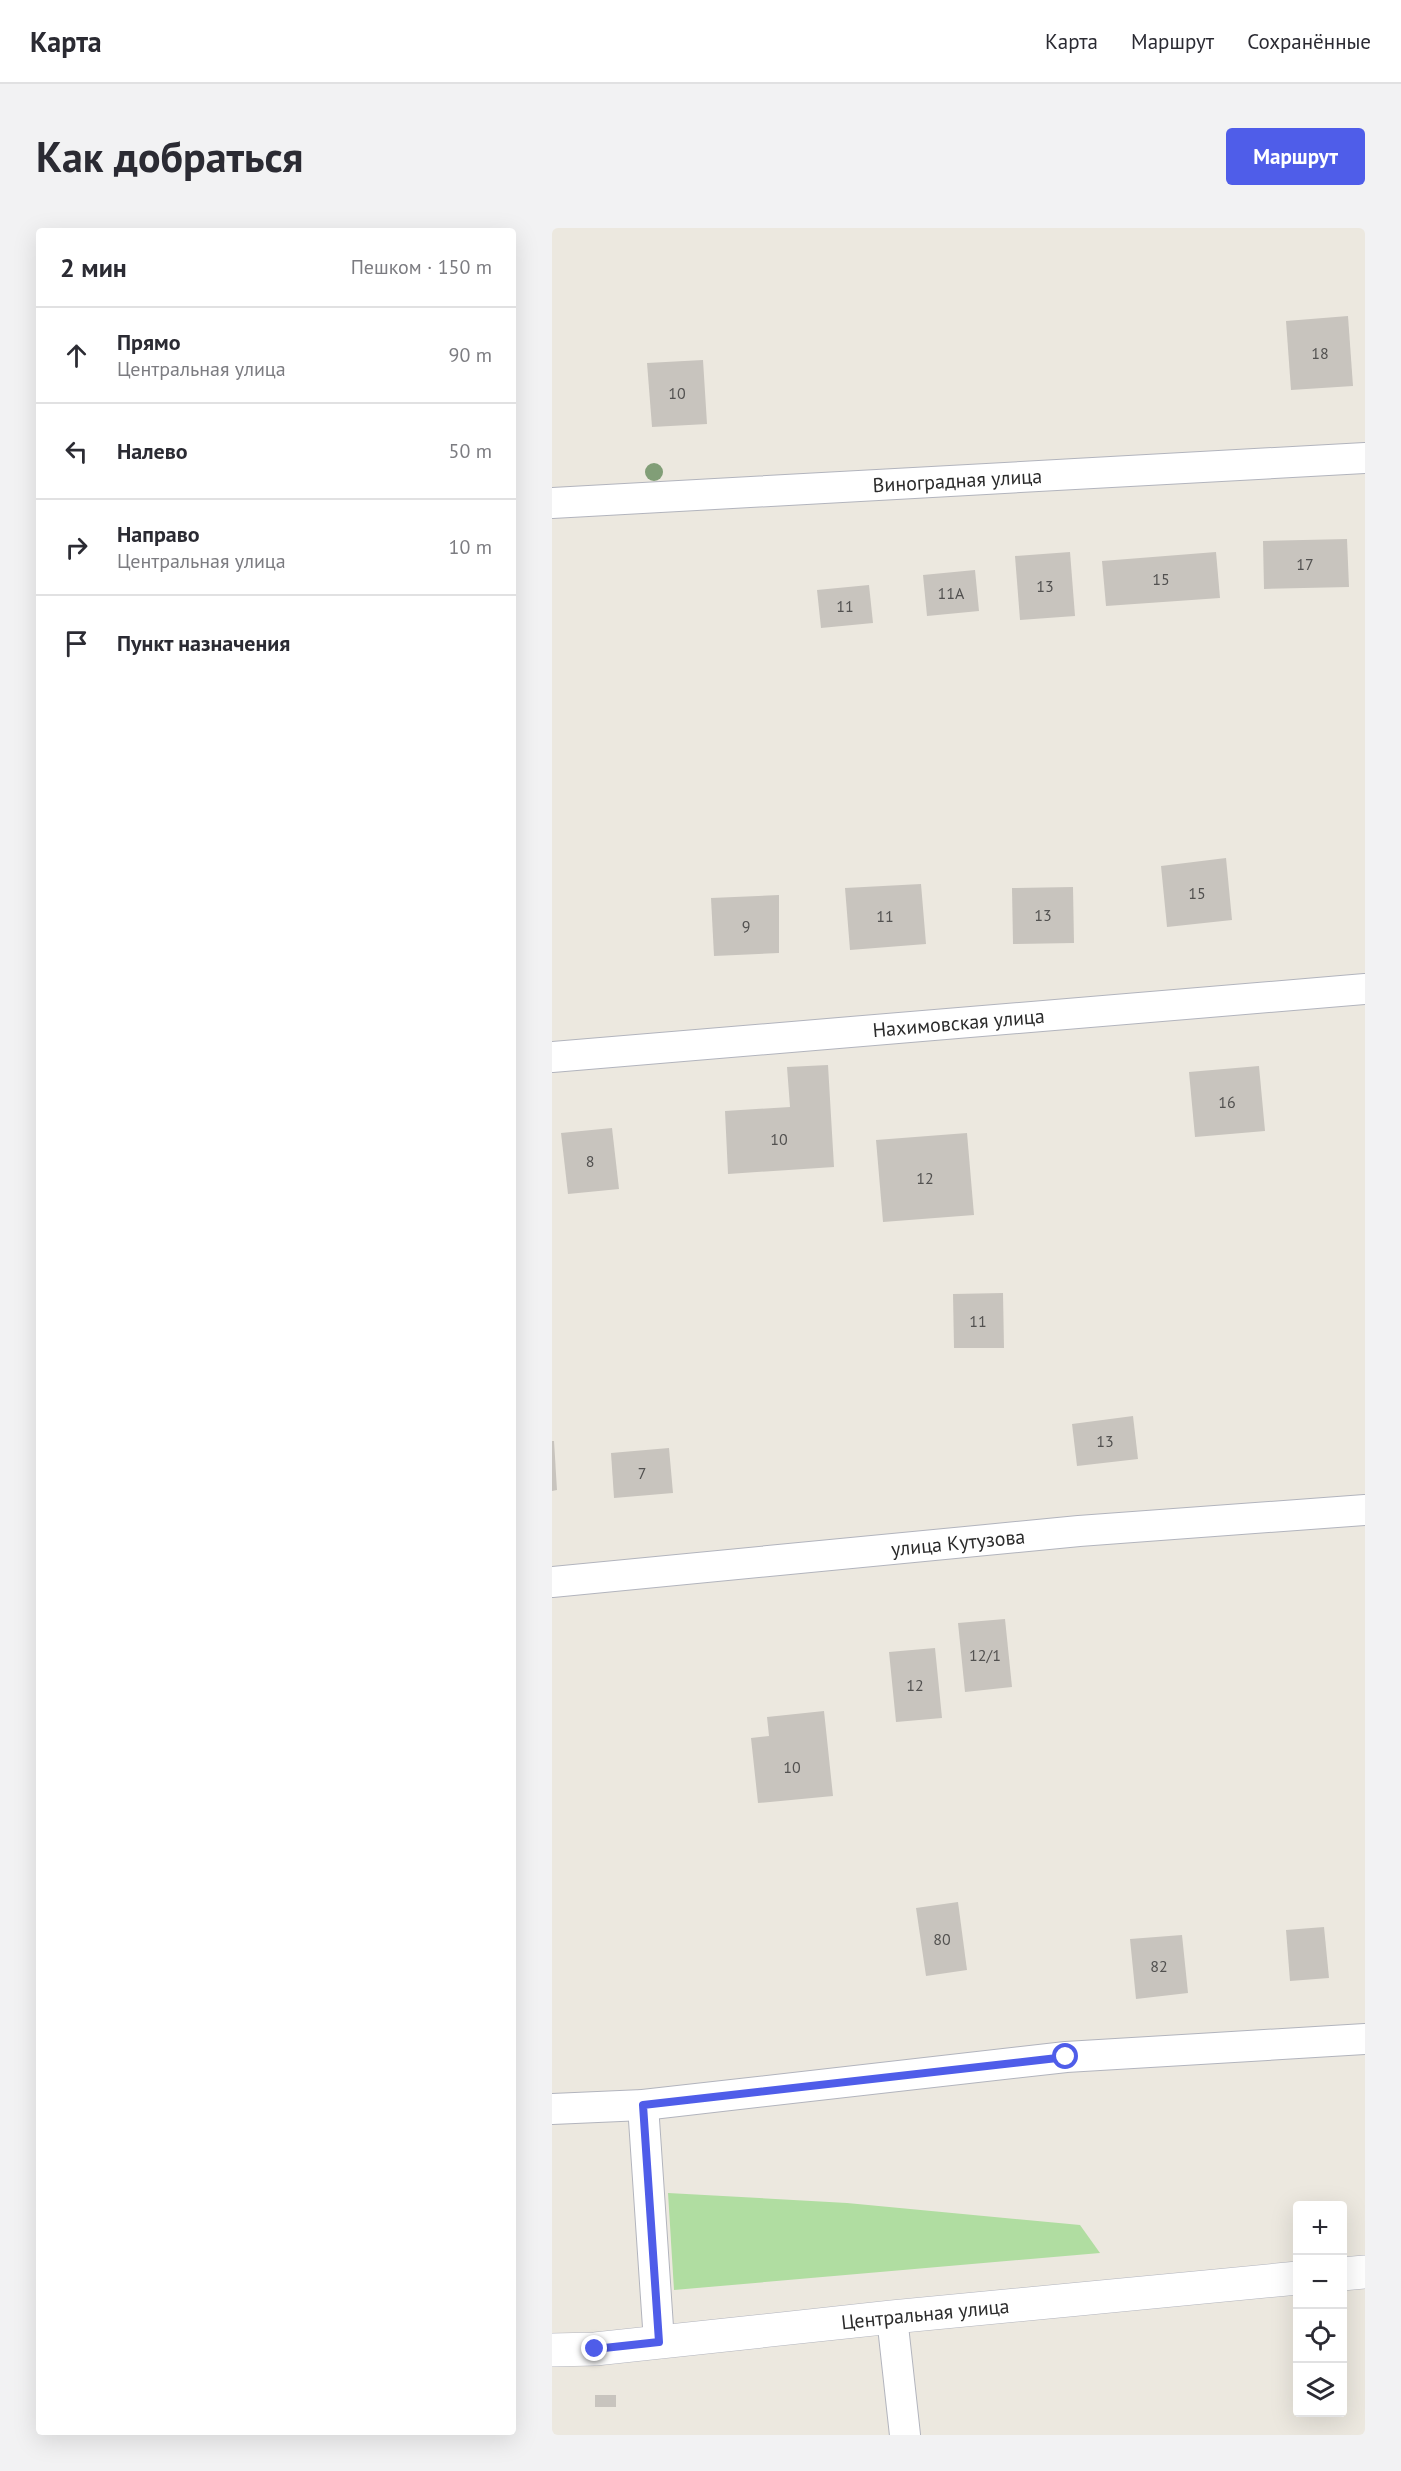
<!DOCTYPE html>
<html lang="ru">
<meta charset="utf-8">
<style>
body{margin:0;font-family:"PT Sans",sans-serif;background:#f2f2f3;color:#2b2b33}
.controls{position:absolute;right:18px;bottom:18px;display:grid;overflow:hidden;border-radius:6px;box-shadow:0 6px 24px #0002}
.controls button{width:54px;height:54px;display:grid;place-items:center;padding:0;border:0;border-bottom:2px solid #e1e1e2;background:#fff;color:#2b2b33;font:30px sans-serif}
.stop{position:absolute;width:18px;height:18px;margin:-14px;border:4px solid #4f5de9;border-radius:50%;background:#fff}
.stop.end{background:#4f5de9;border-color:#fff;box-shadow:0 2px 6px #0008}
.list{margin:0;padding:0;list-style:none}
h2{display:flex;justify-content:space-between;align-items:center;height:78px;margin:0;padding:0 24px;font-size:26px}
h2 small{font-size:20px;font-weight:400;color:#7c7c81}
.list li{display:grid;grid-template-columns:39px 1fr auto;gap:18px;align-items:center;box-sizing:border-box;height:96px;padding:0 24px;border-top:2px solid #e1e1e2}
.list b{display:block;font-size:22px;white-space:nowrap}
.list p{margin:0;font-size:20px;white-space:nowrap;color:#7c7c81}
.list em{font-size:20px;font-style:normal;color:#7c7c81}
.icon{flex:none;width:33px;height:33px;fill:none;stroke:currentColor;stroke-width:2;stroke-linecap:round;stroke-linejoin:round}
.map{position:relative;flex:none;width:813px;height:2207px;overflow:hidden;border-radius:6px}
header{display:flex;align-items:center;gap:36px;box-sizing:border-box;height:84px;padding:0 30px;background:#fff;border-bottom:2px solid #e1e1e2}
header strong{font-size:28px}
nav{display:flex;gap:33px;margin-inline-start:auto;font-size:21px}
.intro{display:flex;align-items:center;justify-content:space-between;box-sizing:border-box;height:144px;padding:0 36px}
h1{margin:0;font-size:42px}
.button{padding:15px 27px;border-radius:6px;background:#4f5de9;color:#fff;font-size:21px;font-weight:700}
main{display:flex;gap:36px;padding:0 36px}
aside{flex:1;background:#fff;border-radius:6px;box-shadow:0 6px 24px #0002}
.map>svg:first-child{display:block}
.green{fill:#b0dda1}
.building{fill:#c8c4be}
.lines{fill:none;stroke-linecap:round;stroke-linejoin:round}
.street-casing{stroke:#b2b4bd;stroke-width:32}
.secondary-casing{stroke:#b2b4bd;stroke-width:34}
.street{stroke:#fff;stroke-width:30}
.secondary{stroke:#fff;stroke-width:33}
.tree{fill:#819e77}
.route{stroke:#4f5de9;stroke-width:8}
.labels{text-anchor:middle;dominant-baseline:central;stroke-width:5;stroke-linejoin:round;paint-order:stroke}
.number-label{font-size:16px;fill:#525150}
.street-label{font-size:20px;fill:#2b2b2b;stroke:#fff}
</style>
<header>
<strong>Карта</strong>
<nav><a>Карта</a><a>Маршрут</a><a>Сохранённые</a></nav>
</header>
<div class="intro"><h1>Как добраться</h1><a class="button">Маршрут</a></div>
<main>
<aside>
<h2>2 мин<small>Пешком · 150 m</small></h2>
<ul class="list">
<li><svg class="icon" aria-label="ahead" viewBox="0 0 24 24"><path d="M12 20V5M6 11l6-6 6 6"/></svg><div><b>Прямо</b><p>Центральная улица</p></div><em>90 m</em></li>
<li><svg class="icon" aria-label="left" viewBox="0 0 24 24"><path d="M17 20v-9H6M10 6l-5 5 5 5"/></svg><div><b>Налево</b></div><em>50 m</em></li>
<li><svg class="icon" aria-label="right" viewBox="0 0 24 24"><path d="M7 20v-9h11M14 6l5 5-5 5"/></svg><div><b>Направо</b><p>Центральная улица</p></div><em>10 m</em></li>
<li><svg class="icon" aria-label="arrive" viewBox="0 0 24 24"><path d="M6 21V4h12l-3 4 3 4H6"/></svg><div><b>Пункт назначения</b></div></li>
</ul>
</aside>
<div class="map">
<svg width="813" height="2207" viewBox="0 0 813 2207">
<rect width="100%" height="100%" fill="#ece8df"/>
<path class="green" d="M 116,1965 L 295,1975 L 528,1997 L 548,2025 L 122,2062 Z"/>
<g class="building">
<path d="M 796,88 L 801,158 L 739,162 L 734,93 Z"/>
<path d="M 151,132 L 155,196 L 100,199 L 95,135 Z"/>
<path d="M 795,311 L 797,359 L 712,361 L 711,313 Z"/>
<path d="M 518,324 L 523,388 L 468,392 L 463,328 Z"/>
<path d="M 664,324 L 668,370 L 554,378 L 550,333 Z"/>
<path d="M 423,342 L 427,383 L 375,388 L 371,347 Z"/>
<path d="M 317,357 L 321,395 L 269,400 L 265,362 Z"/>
<path d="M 674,630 L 680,692 L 615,699 L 609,638 Z"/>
<path d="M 369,656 L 374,716 L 298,722 L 293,660 Z"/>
<path d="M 521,659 L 522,715 L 461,716 L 460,660 Z"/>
<path d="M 227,667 L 227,725 L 162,728 L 159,670 Z"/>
<path d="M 276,837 L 282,939 L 176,946 L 173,883 L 238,879 L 235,839 Z"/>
<path d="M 707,838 L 713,903 L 643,909 L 637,844 Z"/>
<path d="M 60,900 L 67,961 L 16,966 L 9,905 Z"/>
<path d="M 415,905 L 422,987 L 331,994 L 324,912 Z"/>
<path d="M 451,1065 L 452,1120 L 402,1120 L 401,1066 Z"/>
<path d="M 581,1188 L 586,1231 L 525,1238 L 520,1196 Z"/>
<path d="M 0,1213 L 2,1213 L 5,1262 L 0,1263 Z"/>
<path d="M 117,1220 L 121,1265 L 62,1270 L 59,1225 Z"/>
<path d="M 453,1391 L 460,1459 L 413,1464 L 406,1395 Z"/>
<path d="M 383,1420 L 390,1490 L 344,1494 L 337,1424 Z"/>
<path d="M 272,1483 L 281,1568 L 206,1575 L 199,1510 L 217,1508 L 215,1489 Z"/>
<path d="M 406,1674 L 415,1742 L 374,1748 L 364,1680 Z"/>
<path d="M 772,1699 L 777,1750 L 738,1753 L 734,1702 Z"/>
<path d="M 630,1707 L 636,1765 L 584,1771 L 578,1711 Z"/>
<rect x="43" y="2167" width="21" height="12"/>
</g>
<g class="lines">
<g class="street-casing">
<g id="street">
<path id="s1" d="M 0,275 L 813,230"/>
<path id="s2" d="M 0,829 L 813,761"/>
<path id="s3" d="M 0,1354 L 527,1303 L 813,1282"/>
<path d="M 91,1877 L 107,2114"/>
<path d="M 0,1881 L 91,1877 L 514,1829 L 813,1811"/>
<path d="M 340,2089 L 353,2207"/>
</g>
</g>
<g class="secondary-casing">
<g id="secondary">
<path d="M 790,2046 L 813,2044"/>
<path id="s4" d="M 0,2122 L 43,2121 L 340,2089 L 746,2050"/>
</g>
</g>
<use href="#street" class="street"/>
<use href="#secondary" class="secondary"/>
</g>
<circle class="tree" cx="102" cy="244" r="9"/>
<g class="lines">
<path class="route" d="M 43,2121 L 107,2114 L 91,1877 L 514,1829"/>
</g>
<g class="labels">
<g class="number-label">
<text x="768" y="125">18</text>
<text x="125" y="165">10</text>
<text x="753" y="336">17</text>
<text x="609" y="351">15</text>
<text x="493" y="358">13</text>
<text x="399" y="365">11А</text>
<text x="293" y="378">11</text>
<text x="645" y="665">15</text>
<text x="491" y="687">13</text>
<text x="333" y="688">11</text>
<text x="194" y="698">9</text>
<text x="675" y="874">16</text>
<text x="227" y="911">10</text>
<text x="38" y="933">8</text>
<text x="373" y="950">12</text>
<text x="426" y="1093">11</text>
<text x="553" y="1213">13</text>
<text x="90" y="1245">7</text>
<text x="433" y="1427">12/1</text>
<text x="363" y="1457">12</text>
<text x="240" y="1539">10</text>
<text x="390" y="1711">80</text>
<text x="607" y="1738">82</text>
</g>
<g class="street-label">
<text stroke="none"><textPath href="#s1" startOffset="406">Виноградная улица</textPath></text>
<text stroke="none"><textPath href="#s2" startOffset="408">Нахимовская улица</textPath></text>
<text stroke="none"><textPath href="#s3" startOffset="408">улица Кутузова</textPath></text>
<text stroke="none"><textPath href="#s4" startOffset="375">Центральная улица</textPath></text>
</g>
</g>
</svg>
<div class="controls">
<button>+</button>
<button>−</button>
<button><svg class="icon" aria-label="locate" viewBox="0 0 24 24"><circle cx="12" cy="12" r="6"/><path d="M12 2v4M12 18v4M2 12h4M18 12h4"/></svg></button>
<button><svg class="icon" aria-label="layers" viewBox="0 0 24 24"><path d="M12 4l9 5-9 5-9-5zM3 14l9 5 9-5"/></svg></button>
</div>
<div class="stop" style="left:514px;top:1829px"></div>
<div class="stop end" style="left:43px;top:2121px"></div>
</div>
</main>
